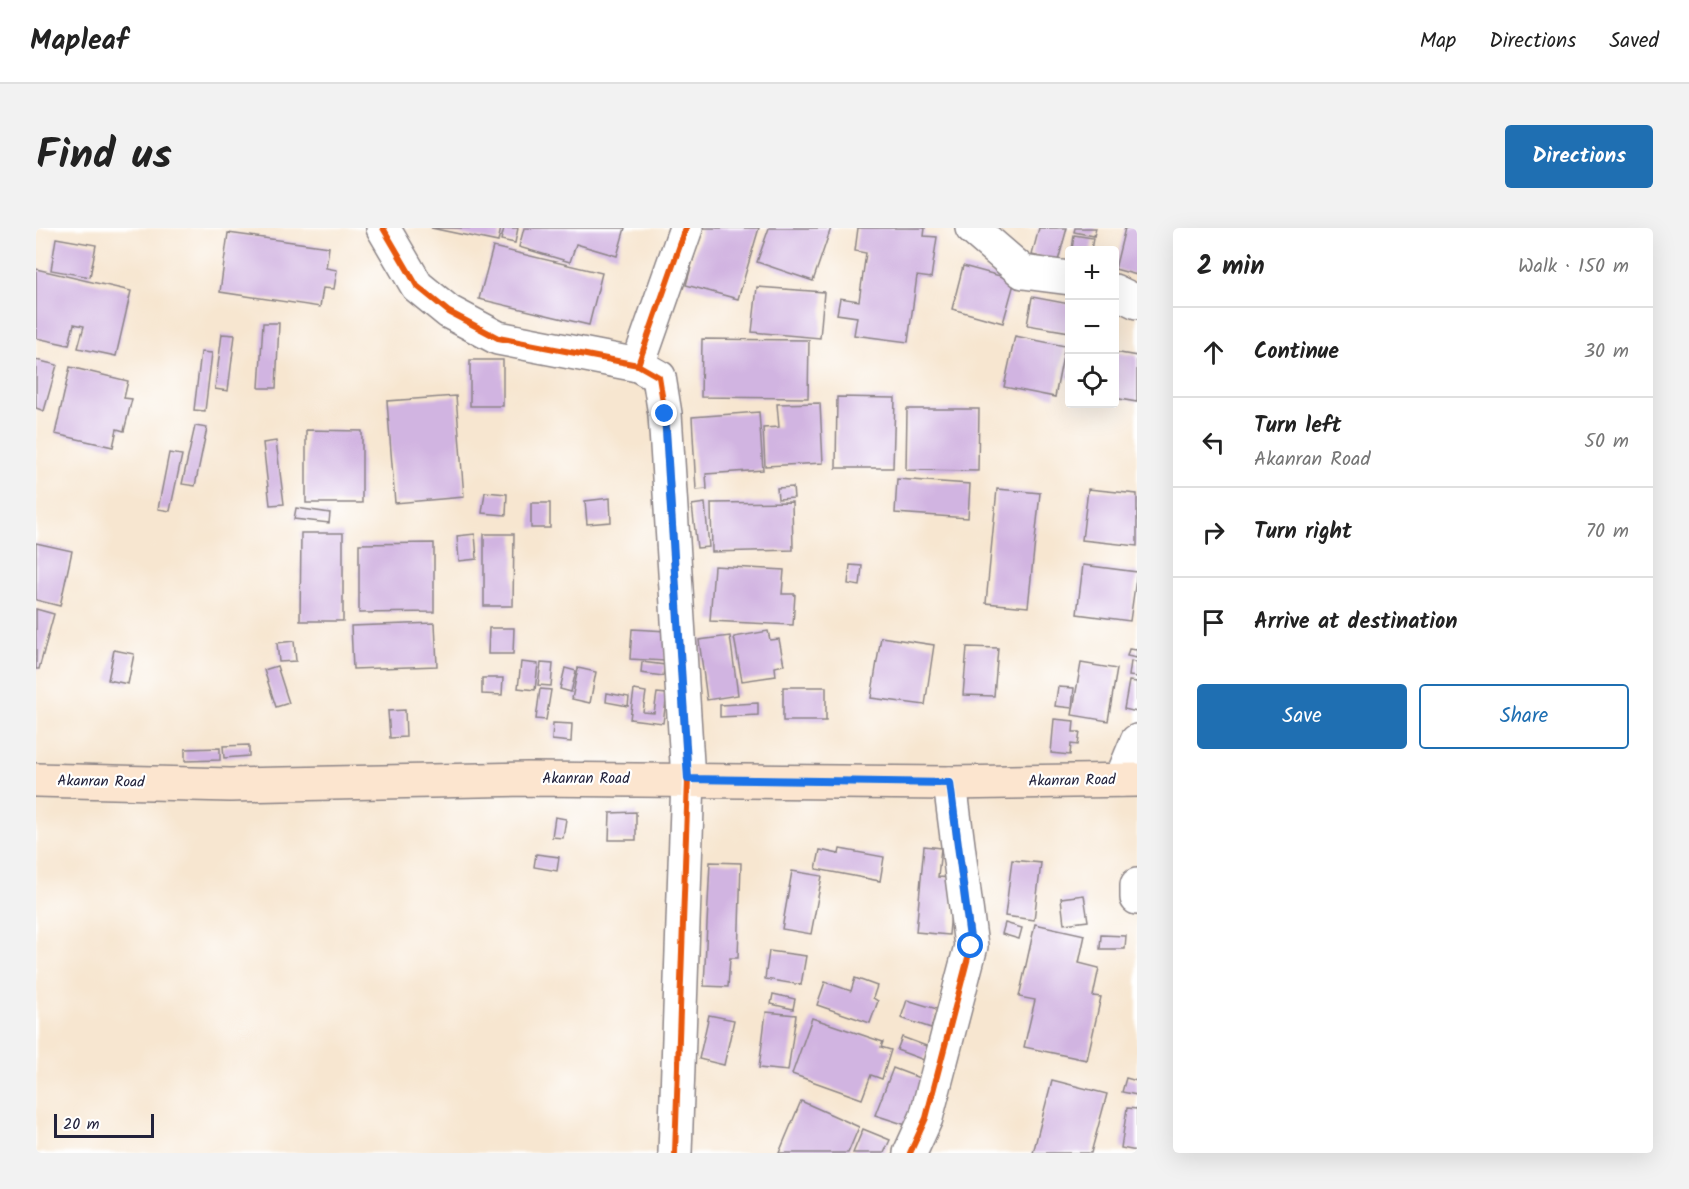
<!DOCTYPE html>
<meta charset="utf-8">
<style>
body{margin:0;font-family:Kalam,sans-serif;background:#f2f2f2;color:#222}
.controls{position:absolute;right:18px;top:18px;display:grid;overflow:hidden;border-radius:6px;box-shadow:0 6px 24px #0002}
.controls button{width:54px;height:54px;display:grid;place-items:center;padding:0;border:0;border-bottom:2px solid #e0e0e0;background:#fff;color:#222;font:30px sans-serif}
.scale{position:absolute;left:18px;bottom:15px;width:100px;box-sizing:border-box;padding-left:6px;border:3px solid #22223b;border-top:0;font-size:16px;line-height:21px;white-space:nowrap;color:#22223b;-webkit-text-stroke:4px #fff;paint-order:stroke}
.stop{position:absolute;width:18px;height:18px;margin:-14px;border:4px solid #1a73e8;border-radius:50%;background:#fff}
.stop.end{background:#1a73e8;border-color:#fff;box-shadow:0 2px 6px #0008}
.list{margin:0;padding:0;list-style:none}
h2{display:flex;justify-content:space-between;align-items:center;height:78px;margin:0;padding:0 24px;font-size:26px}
h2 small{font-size:20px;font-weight:400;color:#767676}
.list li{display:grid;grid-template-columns:39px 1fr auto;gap:18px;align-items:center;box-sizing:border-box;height:90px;padding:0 24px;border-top:2px solid #e0e0e0}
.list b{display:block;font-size:22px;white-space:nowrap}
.list p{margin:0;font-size:20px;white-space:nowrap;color:#767676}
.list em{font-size:20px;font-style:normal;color:#767676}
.actions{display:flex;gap:12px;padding:18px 24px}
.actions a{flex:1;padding:14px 0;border:2px solid #1f6fb2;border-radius:6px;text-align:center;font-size:21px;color:#1f6fb2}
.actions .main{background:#1f6fb2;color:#fff}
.icon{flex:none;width:33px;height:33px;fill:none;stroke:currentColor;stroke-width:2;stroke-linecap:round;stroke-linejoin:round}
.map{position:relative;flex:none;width:1101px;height:925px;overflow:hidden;border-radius:6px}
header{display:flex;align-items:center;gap:36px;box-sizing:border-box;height:84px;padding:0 30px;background:#fff;border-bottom:2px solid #e0e0e0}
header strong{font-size:28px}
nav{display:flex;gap:33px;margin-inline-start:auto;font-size:21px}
.intro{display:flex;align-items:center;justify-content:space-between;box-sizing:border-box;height:144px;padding:0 36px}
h1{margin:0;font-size:42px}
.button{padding:15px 27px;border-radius:6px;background:#1f6fb2;color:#fff;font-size:21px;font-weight:700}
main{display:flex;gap:36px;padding:0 36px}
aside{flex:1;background:#fff;border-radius:6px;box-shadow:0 6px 24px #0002}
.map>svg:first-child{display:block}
.building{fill:#d1b4e1}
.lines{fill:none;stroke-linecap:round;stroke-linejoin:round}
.street-casing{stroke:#8c8486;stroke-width:36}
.secondary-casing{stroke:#8c8486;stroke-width:36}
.street{stroke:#fff;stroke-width:33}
.secondary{stroke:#fce5cf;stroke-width:33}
.cycleway-casing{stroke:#fff;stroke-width:10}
.cycleway{stroke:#e8590c;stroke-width:6}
.route{stroke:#1a73e8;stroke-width:8}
.labels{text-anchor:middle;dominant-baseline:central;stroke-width:4.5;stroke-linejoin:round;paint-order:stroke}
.street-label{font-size:15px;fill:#22223b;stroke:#fff}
</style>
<header>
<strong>Mapleaf</strong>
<nav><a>Map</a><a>Directions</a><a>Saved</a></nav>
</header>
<div class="intro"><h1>Find us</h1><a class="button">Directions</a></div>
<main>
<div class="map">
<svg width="1101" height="925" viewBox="0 0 1101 925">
<rect width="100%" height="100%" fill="#fff"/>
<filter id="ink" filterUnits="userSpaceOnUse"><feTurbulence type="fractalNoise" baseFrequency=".0167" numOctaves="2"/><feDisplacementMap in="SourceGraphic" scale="12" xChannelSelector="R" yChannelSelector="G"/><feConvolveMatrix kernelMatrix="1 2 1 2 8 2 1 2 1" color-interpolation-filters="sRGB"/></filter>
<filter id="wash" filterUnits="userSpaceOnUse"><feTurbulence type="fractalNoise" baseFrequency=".008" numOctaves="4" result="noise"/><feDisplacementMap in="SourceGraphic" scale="24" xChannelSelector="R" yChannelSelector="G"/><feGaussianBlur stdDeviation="1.35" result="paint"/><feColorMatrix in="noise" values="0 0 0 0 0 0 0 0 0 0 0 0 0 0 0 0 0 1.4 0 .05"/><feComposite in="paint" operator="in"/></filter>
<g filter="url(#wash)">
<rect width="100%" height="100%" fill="#f7e6d0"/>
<g id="blocks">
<g class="building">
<path d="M 395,0 L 465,0 L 462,14 Z"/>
<path d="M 468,0 L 482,0 L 479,15 L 465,12 Z"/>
<path d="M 488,0 L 589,0 L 581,28 L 540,16 L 534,34 L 483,19 Z"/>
<path d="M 666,0 L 723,0 L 702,71 L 650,57 Z"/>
<path d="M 733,0 L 795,0 L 777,53 L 721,34 Z"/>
<path d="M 822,0 L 889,0 L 888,8 L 901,9 L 895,50 L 881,48 L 872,114 L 818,107 L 821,89 L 801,86 L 804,70 L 823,73 L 830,25 L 819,23 Z"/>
<path d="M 1003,0 L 1031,0 L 1022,33 L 996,27 Z"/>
<path d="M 1039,0 L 1060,0 L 1058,8 L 1038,4 Z"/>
<path d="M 1089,0 L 1101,0 L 1101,47 L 1079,41 Z"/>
<path d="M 192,5 L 293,19 L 290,40 L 301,42 L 298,61 L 287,60 L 284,79 L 184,64 Z"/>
<path d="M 1038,7 L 1057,10 L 1055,22 L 1036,22 Z"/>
<path d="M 20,10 L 60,17 L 54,49 L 15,42 Z"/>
<path d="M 457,19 L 566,45 L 553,97 L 443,71 Z"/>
<path d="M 927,38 L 979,52 L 967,95 L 916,81 Z"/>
<path d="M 0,41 L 95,63 L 80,128 L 42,120 L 48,98 L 38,96 L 33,117 L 0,110 Z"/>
<path d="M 721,59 L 788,64 L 784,110 L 716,104 Z"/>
<path d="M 996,69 L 1034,76 L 1034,104 L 991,97 Z"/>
<path d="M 227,95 L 243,95 L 240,160 L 223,160 Z"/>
<path d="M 186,106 L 199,107 L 192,163 L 179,161 Z"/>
<path d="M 979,108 L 1029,118 L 1019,169 L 968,159 Z"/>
<path d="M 666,111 L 773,112 L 772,170 L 665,169 Z"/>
<path d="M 1032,122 L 1034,122 L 1034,151 L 1027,150 Z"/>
<path d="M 165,124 L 176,125 L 169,183 L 158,182 Z"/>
<path d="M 1078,124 L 1101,128 L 1101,174 L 1078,170 Z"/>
<path d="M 0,132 L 21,137 L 8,183 L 0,180 Z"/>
<rect x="434" y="132" width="33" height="46"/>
<path d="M 34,139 L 92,153 L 88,170 L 96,171 L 88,203 L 81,201 L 77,219 L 19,206 Z"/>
<path d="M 420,168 L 428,269 L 359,275 L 351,173 Z"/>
<path d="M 801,169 L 859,170 L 857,240 L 800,240 Z"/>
<path d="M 784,175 L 787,235 L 729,238 L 727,200 L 743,199 L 741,176 Z"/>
<path d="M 871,181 L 943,181 L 942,243 L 870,242 Z"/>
<path d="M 723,184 L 727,242 L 670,246 L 671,261 L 660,262 L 656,189 Z"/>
<path d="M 159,198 L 171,200 L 159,258 L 146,256 Z"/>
<path d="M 270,202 L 326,203 L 326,275 L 270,275 Z"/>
<path d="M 240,213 L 248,276 L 234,277 L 227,215 Z"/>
<path d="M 133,225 L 146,227 L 134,283 L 122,281 Z"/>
<path d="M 861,251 L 934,256 L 932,290 L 859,285 Z"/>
<path d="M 757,259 L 758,270 L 742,271 L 741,260 Z"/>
<path d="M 961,261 L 1004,265 L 992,379 L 950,375 Z"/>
<path d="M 1052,261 L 1101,266 L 1101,318 L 1046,312 Z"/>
<path d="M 449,264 L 471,266 L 470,287 L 446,285 Z"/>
<path d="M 574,270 L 575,294 L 551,296 L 549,273 Z"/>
<path d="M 756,274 L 757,322 L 676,324 L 675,275 Z"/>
<rect x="495" y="275" width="19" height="25"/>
<path d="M 669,275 L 673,319 L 661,320 L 656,277 Z"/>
<path d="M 260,280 L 294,285 L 293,295 L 258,291 Z"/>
<path d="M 265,305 L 307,305 L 307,393 L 264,393 Z"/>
<path d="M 439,306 L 441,331 L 423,333 L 421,308 Z"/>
<path d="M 448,306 L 478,306 L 477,378 L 448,378 Z"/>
<path d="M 0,315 L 36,323 L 24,378 L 0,372 Z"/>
<path d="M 398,315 L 398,384 L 323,385 L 323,316 Z"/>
<path d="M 814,337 L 826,338 L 824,358 L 812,356 Z"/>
<path d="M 1047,337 L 1101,344 L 1094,393 L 1041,386 Z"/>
<path d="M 678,338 L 748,342 L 746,366 L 759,366 L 757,397 L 674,393 Z"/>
<path d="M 0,381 L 18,386 L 3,441 L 0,441 Z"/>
<path d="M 399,395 L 401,438 L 317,441 L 315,398 Z"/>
<path d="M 453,400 L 478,400 L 477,426 L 452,426 Z"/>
<path d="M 596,401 L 631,403 L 629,433 L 594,431 Z"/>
<path d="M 732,403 L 734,412 L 743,411 L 748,437 L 739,439 L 740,448 L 706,453 L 698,409 Z"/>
<path d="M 694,408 L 702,467 L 671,472 L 663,412 Z"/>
<path d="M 845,409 L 898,417 L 889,477 L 835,470 Z"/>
<path d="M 258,413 L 260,433 L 243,434 L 241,415 Z"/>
<path d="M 931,419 L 962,420 L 958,468 L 927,467 Z"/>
<path d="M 1093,421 L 1101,422 L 1101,430 L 1091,428 Z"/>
<path d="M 78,422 L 98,426 L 92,456 L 72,452 Z"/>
<path d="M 1095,433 L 1101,435 L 1101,449 L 1093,448 Z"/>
<path d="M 485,434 L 502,436 L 499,462 L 482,460 Z"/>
<path d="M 606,434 L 629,437 L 627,448 L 605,445 Z"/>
<path d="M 505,435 L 517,436 L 515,458 L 502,457 Z"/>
<path d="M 1045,435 L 1081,441 L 1072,493 L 1036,487 Z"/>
<path d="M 241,438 L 253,475 L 240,479 L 228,442 Z"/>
<path d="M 529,440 L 540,443 L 535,464 L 524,461 Z"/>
<path d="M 542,440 L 560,444 L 554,475 L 536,471 Z"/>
<path d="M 446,450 L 467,450 L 466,467 L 446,466 Z"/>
<path d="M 1093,453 L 1101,454 L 1101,484 L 1088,481 Z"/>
<rect x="747" y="459" width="43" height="34"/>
<path d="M 1022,459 L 1038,460 L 1036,480 L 1019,478 Z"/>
<path d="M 504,461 L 515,462 L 510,492 L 500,491 Z"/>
<path d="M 598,462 L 610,464 L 607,484 L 618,485 L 621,465 L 631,466 L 627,495 L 594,491 Z"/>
<path d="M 571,465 L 593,469 L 592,478 L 570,474 Z"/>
<path d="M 722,475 L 722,487 L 684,489 L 684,477 Z"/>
<path d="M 369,482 L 370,509 L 354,510 L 352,483 Z"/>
<path d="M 1018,491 L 1038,493 L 1037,504 L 1044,504 L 1042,517 L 1035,516 L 1034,527 L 1015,525 Z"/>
<path d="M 517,495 L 536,496 L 535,514 L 516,512 Z"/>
<path d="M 213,517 L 213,528 L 188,530 L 187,518 Z"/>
<path d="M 184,520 L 184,532 L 149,533 L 149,521 Z"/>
<path d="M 600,584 L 600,612 L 573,612 L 574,585 Z"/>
<path d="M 519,589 L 530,591 L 527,610 L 516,609 Z"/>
<path d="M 888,618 L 905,620 L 902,649 L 918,650 L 913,707 L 880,704 Z"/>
<path d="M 804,621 L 848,629 L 844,653 L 780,641 L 784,622 L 803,626 Z"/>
<path d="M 500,626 L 523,629 L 521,643 L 498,639 Z"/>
<path d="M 976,632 L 1005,635 L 998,692 L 969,688 Z"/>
<path d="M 674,634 L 705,635 L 702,730 L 694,730 L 692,759 L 668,758 Z"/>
<path d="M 756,643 L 786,648 L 775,706 L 746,701 Z"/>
<path d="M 1048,667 L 1052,693 L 1028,696 L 1025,670 Z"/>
<path d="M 969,695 L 986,700 L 983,711 L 966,706 Z"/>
<path d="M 999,696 L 1049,707 L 1043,735 L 1063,740 L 1057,768 L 1065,769 L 1051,832 L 988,819 L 999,772 L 983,769 Z"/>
<path d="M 1065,707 L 1090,708 L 1089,721 L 1064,721 Z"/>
<path d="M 733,723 L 770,728 L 765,757 L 729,751 Z"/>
<path d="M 819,750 L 841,758 L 837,770 L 842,773 L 834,795 L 781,777 L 789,754 L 815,763 Z"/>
<path d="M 737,766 L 759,771 L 757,781 L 735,776 Z"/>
<path d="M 871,772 L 901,781 L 895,800 L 865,790 Z"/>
<path d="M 730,784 L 760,787 L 752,843 L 723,840 Z"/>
<path d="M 673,787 L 698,792 L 688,837 L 663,831 Z"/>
<path d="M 776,790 L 847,814 L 845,819 L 855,822 L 846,851 L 835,847 L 826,871 L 756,846 Z"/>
<path d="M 866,809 L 893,819 L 888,832 L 861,822 Z"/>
<path d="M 857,840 L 886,851 L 870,897 L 839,887 Z"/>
<path d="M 1090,850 L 1101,853 L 1101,867 L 1086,864 Z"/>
<path d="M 1016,852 L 1071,866 L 1055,925 L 997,925 Z"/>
<path d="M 765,873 L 823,899 L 812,925 L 743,925 Z"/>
<path d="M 1091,880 L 1101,881 L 1101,923 L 1085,920 Z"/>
<path d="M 827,901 L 854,912 L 848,925 L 817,925 Z"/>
</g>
</g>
</g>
<g filter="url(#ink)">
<use href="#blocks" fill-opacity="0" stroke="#8c8486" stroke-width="1.5"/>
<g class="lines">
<g class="street-casing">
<g id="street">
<path d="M 347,0 L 381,58 L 413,84 L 462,110 L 602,137"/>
<path d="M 936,0 L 987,44 L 1034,50"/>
<path d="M 1078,63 L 1101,74"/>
<path d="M 1085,552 L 1101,513"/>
<path d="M 1101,657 L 1101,670"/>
<path d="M 639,925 L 652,551 L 629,186 L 623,149 L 602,137 L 650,0"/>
<path d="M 874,925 L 890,890 L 935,718 L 914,555"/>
</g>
</g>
<g class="secondary-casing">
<path id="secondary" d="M 0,552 L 194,557 L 492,551 L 914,555 L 1101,552"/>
</g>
<use href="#street" class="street"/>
<use href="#secondary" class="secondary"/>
<g class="cycleway-casing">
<g id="cycleway">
<path d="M 347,0 L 381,58 L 413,84 L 462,110 L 602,137"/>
<path d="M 639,925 L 652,551 L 629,186 L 623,149 L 602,137 L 650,0"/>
<path d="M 874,925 L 890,890 L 935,718 L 914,555"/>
</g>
</g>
<use href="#cycleway" class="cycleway"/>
</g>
</g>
<g class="lines" filter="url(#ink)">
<path class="route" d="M 629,186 L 652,551 L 914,555 L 935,718"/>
</g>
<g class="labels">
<g class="street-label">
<text x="550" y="551">Akanran Road</text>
<text transform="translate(1036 553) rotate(-1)">Akanran Road</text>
<text transform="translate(65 554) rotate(1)">Akanran Road</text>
</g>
</g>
</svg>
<div class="controls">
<button>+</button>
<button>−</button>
<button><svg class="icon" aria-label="locate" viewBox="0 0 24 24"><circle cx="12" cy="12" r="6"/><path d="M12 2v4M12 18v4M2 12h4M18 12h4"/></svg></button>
</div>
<div class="scale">20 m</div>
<div class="stop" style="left:935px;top:718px"></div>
<div class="stop end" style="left:629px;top:186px"></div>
</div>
<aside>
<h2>2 min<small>Walk · 150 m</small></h2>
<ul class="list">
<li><svg class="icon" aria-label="ahead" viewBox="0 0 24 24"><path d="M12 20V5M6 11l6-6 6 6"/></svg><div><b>Continue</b></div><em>30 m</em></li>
<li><svg class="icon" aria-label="left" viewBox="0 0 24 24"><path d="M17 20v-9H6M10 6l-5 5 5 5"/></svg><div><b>Turn left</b><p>Akanran Road</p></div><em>50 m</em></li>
<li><svg class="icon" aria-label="right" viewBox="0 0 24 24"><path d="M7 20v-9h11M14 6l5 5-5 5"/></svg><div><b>Turn right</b></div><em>70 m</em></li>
<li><svg class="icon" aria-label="arrive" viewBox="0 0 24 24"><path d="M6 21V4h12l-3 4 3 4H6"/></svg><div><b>Arrive at destination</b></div></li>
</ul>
<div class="actions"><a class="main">Save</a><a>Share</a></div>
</aside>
</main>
